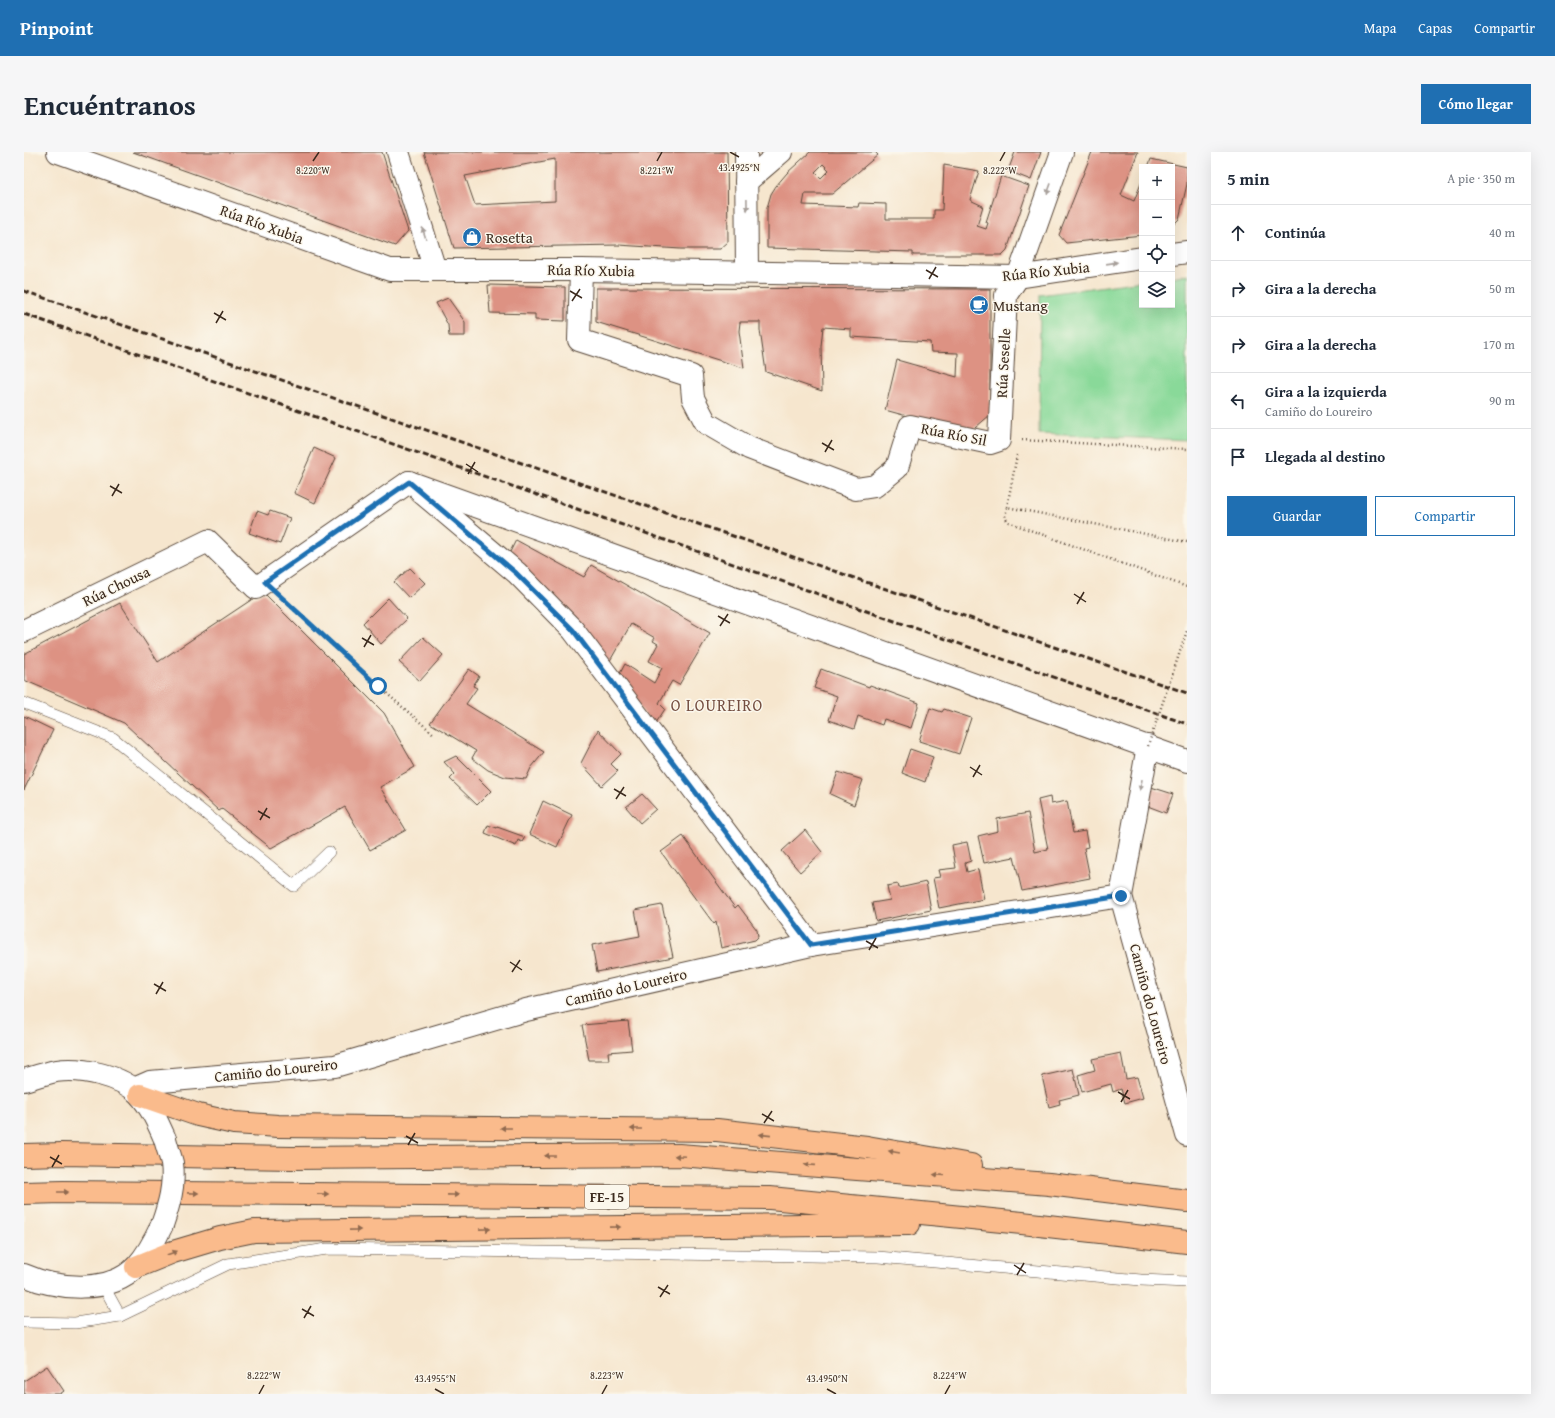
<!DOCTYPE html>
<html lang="es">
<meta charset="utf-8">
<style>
body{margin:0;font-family:"Gentium Book Plus",serif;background:#f6f6f7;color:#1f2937}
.controls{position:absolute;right:12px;top:12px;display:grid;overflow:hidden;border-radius:0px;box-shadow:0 4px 16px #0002}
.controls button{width:36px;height:36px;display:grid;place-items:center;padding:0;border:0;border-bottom:1px solid #e0e1e3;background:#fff;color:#1f2937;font:20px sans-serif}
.stop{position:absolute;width:12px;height:12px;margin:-9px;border:3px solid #1f6fb2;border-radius:50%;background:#fff}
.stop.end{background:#1f6fb2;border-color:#fff;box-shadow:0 1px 4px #0008}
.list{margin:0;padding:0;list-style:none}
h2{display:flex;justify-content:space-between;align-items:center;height:52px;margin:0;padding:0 16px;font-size:17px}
h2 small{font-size:13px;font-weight:400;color:#747a83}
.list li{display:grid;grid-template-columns:26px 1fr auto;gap:12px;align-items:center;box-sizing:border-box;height:56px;padding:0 16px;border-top:1px solid #e0e1e3}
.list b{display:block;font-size:15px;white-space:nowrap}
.list p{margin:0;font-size:13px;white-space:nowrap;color:#747a83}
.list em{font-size:13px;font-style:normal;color:#747a83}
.actions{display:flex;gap:8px;padding:12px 16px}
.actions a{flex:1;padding:9px 0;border:1px solid #1f6fb2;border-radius:0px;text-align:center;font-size:14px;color:#1f6fb2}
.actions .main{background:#1f6fb2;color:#fff}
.icon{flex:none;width:22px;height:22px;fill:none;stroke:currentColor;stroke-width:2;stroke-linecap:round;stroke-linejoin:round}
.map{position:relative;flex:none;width:1163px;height:1242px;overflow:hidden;border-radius:0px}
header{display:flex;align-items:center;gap:24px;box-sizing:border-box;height:56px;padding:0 20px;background:#1f6fb2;color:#fff}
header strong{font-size:19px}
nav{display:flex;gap:22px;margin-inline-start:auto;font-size:14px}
.intro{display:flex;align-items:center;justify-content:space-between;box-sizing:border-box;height:96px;padding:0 24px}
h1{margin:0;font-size:28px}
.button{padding:10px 18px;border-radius:0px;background:#1f6fb2;color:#fff;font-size:14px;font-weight:700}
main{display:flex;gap:24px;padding:0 24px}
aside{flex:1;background:#fff;border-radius:0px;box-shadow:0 4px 16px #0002}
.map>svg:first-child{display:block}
.green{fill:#89d999;stroke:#62825c}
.building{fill:#dd9283;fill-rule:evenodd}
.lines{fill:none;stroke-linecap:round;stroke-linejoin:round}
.service-casing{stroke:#574638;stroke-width:12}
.minor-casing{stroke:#574638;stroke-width:24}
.trunk-casing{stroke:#574638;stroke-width:24}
.path{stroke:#574638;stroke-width:2.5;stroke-dasharray:1 3;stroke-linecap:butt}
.service{stroke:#fff;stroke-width:11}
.minor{stroke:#fff;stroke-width:22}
.trunk{stroke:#fabb8c;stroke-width:22}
.rail{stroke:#3b2a1e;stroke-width:3;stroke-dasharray:6 3;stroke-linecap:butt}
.minor-bridge-casing{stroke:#574638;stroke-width:24;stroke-linecap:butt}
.path-bridge{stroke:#574638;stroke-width:2.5;stroke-dasharray:1 3;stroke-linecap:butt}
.minor-bridge{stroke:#fff;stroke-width:22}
.oneway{fill:#a79f9a}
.oneway2{fill:#916b50}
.route{stroke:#1f6fb2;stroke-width:5}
.ticks{fill:none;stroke:#3b2a1e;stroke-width:1.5}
.labels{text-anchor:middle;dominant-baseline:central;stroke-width:3;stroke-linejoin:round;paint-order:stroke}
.shield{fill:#fbf7ec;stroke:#75685c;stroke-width:1}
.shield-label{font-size:14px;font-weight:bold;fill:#3b2a1e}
.street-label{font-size:15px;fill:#3b2a1e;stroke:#fbf7ec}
.poi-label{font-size:15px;fill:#3b2a1e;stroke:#fbf7ec;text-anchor:start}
.neighbourhood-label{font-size:16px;letter-spacing:1px;fill:#744e41;stroke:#fbf7ec}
.ticks-label{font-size:10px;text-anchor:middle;fill:#3b2a1e;stroke:#fbf7ec;stroke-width:3;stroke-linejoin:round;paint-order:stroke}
</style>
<header>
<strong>Pinpoint</strong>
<nav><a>Mapa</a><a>Capas</a><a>Compartir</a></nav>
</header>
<div class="intro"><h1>Encuéntranos</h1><a class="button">Cómo llegar</a></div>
<main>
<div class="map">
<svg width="1163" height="1242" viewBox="0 0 1163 1242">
<rect width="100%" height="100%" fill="#fbf7ec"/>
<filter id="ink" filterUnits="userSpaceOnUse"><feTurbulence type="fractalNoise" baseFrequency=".025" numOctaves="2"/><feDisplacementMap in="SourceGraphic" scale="8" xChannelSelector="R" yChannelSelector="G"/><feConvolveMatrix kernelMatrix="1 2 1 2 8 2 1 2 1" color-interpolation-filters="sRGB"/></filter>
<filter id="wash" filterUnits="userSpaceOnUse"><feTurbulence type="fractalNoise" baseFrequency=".012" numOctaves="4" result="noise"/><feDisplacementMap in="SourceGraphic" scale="16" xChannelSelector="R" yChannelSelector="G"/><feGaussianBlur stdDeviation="0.9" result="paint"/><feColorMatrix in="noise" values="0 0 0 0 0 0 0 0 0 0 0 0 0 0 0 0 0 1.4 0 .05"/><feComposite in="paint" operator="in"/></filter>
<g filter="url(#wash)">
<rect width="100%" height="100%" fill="#f6e6ce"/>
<path class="green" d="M 1163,122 L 1163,288 L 1015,282 L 1016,143 L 1118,129 L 1118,153 L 1148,153 L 1148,125 Z"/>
<g id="blocks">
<g class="building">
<path d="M 109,0 L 358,0 L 384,79 L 371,94 Z"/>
<path d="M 400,0 L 703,0 L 704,90 L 696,97 L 657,97 L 594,93 L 430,96 ZM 531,7 L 531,49 L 451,53 L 441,24 Z"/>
<path d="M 786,0 L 851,0 L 854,3 L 808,42 L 781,42 L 779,53 L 834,55 L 835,51 L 862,52 L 862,67 L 910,67 L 910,58 L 918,58 L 920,13 L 955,19 L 946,48 L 959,54 L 953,74 L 962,77 L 964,71 L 962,70 L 977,24 L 1005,34 L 983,98 L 978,103 L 889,103 L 889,100 L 743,96 L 743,56 L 747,42 L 752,34 L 763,21 ZM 799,12 L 805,18 L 797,26 L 791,20 Z"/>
<path d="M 991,0 L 1017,0 L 1007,28 L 984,19 Z"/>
<path d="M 1068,0 L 1114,0 L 1097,43 L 1110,49 L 1118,29 L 1118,83 L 1042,91 L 1035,83 Z"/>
<path d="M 1127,7 L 1163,15 L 1163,32 L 1155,67 L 1148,74 L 1148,15 L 1124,15 Z"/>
<path d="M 464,133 L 541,135 L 541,169 L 511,168 L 511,162 L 466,161 Z"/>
<path d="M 572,136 L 966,137 L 966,263 L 945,281 L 861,258 L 873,208 L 933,225 L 934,201 L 907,200 L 906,190 L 827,185 L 827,177 L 799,175 L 797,194 L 798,239 L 742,220 L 736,178 L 736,170 L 716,170 L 715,179 L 720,216 L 572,170 Z"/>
<path d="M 424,146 L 441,170 L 441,184 L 425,184 L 424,173 L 412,151 Z"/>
<path d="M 290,296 L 312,306 L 291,351 L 270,341 Z"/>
<path d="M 233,359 L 244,363 L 246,359 L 266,366 L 256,392 L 225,381 Z"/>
<path d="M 492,388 L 560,425 L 567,413 L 686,481 L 655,533 L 648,529 L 635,551 L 641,557 L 630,574 L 593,527 L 601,512 L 630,531 L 638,516 L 625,509 L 634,492 L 629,489 L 631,486 L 607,472 L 583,514 L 483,406 Z"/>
<path d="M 386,416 L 401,431 L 385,446 L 370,430 Z"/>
<path d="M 239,440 L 360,561 L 391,615 L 356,635 L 382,678 L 346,698 L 321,655 L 247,696 L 198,657 L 195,659 L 100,571 L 0,528 L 0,502 L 96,451 L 134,510 Z"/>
<path d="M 364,446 L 383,467 L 357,492 L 339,471 Z"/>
<path d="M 399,485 L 419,503 L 396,529 L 375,510 Z"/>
<path d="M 445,517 L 455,524 L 449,534 L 453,536 L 442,552 L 520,600 L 507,616 L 502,627 L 481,625 L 464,618 L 448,606 L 452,599 L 406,571 Z"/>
<path d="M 797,517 L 845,535 L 846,533 L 895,551 L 887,576 L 860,567 L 858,573 L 834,564 L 830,577 L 805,568 L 813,544 L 790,536 Z"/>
<path d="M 906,556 L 918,560 L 920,557 L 947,566 L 935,602 L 895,589 Z"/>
<path d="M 0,564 L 29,578 L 0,638 Z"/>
<path d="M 574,578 L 597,602 L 587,612 L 594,619 L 578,634 L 557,611 Z"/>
<path d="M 886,597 L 909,605 L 901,630 L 878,621 Z"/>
<path d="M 432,604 L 467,639 L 453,653 L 426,627 L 431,622 L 420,610 Z"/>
<path d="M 814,620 L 839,628 L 830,653 L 806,642 Z"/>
<path d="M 1127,635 L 1149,642 L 1142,661 L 1121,653 Z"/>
<path d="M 618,642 L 632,657 L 616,671 L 602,655 Z"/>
<path d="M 1026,645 L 1027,652 L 1043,649 L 1049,681 L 1061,679 L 1064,695 L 1060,696 L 1066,726 L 998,739 L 990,705 L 960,711 L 954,684 L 974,679 L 973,667 L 1004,661 L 1011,700 L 1024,697 L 1014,648 Z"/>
<path d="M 519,649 L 548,663 L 533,695 L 505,682 Z"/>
<path d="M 464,673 L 473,676 L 473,675 L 501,685 L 498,690 L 494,688 L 492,694 L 461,681 Z"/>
<path d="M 781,678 L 798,700 L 776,720 L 758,699 Z"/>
<path d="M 659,684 L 711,756 L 714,753 L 733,778 L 734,785 L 731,788 L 697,796 L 692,770 L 690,772 L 637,700 Z"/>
<path d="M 943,690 L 947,709 L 941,711 L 943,720 L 954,717 L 960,747 L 915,756 L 909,726 L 916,725 L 914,718 L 932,716 L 928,693 Z"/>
<path d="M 902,730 L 907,758 L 852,769 L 848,751 L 866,748 L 863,734 L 874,732 L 875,736 Z"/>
<path d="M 638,753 L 649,805 L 573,820 L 568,793 L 616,784 L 611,758 Z"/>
<path d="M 604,869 L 608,898 L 584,900 L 585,908 L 565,908 L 558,873 Z"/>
<path d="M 1097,901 L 1102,927 L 1113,925 L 1119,946 L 1101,951 L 1097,937 L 1089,940 L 1087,932 L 1058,940 L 1054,923 L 1071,918 L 1068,907 Z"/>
<path d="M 1049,917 L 1055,943 L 1035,948 L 1036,952 L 1025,955 L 1018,924 Z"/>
<path d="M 23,1214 L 40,1239 L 36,1242 L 0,1242 L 0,1229 Z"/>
</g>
</g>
</g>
<g filter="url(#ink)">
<use href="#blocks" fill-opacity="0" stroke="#574638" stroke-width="1"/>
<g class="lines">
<g class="service-casing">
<g id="service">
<path d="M 0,551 L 89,586 L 270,734 L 305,700"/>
<path d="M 79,1133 L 96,1164"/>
<path d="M 0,1170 L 51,1171 L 96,1164 L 204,1112 L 303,1097 L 854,1105 L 1117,1128 L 1163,1130"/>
</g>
</g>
<g class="minor-casing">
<g id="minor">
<path d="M 34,0 L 366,118 L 557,118 L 994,125 L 1118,106"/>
<path d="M 374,0 L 411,118"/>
<path d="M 722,0 L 723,120"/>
<path d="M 722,30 L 757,0"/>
<path d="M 1148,102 L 1163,100"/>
<path d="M 557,118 L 555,188 L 667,224 L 669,246 L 682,271 L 725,296 L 832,337 L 851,334 L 873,316 L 886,274 L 966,291 L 975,288 L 982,143 L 994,125 L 1038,0"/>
<path d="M 385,330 L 1163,609"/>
<path d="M 397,340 L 493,421 L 549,478 L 787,793"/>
<path d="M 0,479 L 184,389 L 232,436 L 385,330"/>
<path d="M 1124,594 L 1097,744 L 1163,983"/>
<path d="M 0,928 C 10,925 22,921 32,919 C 57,915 98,924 115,942 C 127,955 134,971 141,987"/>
<path d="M 110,937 L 126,930 L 311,914 L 502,858 L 787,793 L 1097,744"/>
<path d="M 0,1123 C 32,1137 86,1143 113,1114 C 124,1102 131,1088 138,1073"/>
</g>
</g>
<g class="trunk-casing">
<g id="trunk">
<path d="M 116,943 L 174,963 L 210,971 L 254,974 L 693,978 L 843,995 L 947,1013"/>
<path d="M 0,1003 L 38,1002 L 268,1006 L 655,1003 L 1025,1032 L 1163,1049"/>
<path d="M 0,1041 L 39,1040 L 746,1046 L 998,1071 L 1163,1090"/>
<path d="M 112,1115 L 149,1100 L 196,1086 L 230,1079 L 885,1072"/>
</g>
</g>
<g class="path">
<path d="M 998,288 L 1163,297"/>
<path d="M 983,355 L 993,303"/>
<path d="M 1163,390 L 983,355 L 981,365 L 984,370 L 1163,435"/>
<path d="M 259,447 L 354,534 L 411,583"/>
</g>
<use href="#service" class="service"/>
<use href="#minor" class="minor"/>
<use href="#trunk" class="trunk"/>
<g class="rail">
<path d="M 0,139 L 1163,541"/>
<path d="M 0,162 L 1163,572"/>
</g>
<g class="minor-bridge-casing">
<path id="minor-bridge" d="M 138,1073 C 145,1053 151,1033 148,1011 C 146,1003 143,995 141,987"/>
</g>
<path class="path-bridge" d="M 1124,594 L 1163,479"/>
<use href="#minor-bridge" class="minor-bridge"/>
</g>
<defs><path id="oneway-solid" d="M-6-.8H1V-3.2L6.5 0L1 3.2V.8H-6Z"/></defs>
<g class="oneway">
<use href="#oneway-solid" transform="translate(1025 37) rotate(110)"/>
<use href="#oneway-solid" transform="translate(723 53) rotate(89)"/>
<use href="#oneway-solid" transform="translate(400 81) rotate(-108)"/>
<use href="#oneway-solid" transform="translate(1088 111) rotate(-8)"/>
<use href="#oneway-solid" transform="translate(1117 633) rotate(100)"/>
</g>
<g class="oneway2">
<use href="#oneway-solid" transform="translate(482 976) rotate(-180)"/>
<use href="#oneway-solid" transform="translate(612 977) rotate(-180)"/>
<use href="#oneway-solid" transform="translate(741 983) rotate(-174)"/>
<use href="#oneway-solid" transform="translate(870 1000) rotate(-170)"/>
<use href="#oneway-solid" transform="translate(526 1004) rotate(180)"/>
<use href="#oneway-solid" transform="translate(656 1004) rotate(-178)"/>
<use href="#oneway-solid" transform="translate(786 1013) rotate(-176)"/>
<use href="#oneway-solid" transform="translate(915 1023) rotate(-176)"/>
<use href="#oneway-solid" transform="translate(39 1040)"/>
<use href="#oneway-solid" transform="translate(169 1041) rotate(1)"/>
<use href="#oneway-solid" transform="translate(299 1042) rotate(1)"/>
<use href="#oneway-solid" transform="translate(429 1043) rotate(1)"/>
<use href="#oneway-solid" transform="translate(591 1075) rotate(-1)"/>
<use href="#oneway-solid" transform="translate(461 1077) rotate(-1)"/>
<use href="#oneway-solid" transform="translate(331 1078) rotate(-1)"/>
<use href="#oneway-solid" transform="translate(148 1101) rotate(-20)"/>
</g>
</g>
<g class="lines" filter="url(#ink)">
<path class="route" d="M 354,534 L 241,430 L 385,330 L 492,421 L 549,478 L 787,793 L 1097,744"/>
</g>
<path class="ticks" d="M 706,0 L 715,5M 289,9 L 295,0M 633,9 L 638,0M 976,9 L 981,0M 902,118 L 914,125M 905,127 L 912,115M 546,139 L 558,146M 548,149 L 556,137M 190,161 L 202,168M 192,171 L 199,159M 798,291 L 810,298M 801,300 L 808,288M 442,312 L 454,320M 444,322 L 451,310M 86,334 L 98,341M 88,344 L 95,332M 1050,442 L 1062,450M 1053,452 L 1060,440M 694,464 L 706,471M 696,474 L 704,462M 338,486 L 350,493M 340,495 L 347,483M 946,615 L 958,623M 949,625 L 956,613M 590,637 L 602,644M 592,647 L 600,635M 234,659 L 246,666M 236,668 L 243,656M 842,789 L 854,796M 845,798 L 852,786M 486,810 L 498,818M 488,820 L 496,808M 130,832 L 142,839M 132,842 L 139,830M 1094,940 L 1106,947M 1097,950 L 1104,938M 738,962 L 750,969M 740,971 L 748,959M 382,984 L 394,991M 384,993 L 391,981M 26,1005 L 38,1012M 28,1015 L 35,1003M 990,1113 L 1002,1121M 993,1123 L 1000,1111M 634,1135 L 646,1142M 636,1145 L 644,1133M 278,1157 L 290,1164M 280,1166 L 287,1154M 411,1237 L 420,1242M 803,1237 L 812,1242M 235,1242 L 240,1233M 578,1242 L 583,1233M 921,1242 L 926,1233"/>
<defs>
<g id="shop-disc" transform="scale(1)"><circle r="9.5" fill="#1f6fb2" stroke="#fbf7ec"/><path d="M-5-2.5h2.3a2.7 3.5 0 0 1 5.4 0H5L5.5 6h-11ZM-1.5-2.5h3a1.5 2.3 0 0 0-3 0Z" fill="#fff"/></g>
<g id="cafe-disc" transform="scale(1)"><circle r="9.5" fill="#1f6fb2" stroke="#fbf7ec"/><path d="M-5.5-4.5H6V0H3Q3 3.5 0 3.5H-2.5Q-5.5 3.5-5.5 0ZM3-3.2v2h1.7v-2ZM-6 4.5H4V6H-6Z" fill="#fff"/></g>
</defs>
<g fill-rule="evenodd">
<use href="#shop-disc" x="448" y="85"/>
<use href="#cafe-disc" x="955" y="153"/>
</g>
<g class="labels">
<rect class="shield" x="561" y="1033" width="44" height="24" rx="3"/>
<g class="shield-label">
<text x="583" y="1045">FE-15</text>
</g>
<g class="street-label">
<text transform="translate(238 72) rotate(20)">Rúa Río Xubia</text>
<text transform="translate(567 118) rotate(1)">Rúa Río Xubia</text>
<text transform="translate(1022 119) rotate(-6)">Rúa Río Xubia</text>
<text transform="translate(979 211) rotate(-87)">Rúa Seselle</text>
<text transform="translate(930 282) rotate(11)">Rúa Río Sil</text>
<text transform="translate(92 434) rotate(-26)">Rúa Chousa</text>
<text transform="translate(602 835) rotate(-13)">Camiño do Loureiro</text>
<text transform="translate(1127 852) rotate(75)">Camiño do Loureiro</text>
<text transform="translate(252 918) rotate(-6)">Camiño do Loureiro</text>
</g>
<g class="poi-label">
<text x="462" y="85">Rosetta</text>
<text x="969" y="153">Mustang</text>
</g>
<g class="neighbourhood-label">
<text x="693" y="553">O LOUREIRO</text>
</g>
</g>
<g class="ticks-label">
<text x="715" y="19">43.4925°N</text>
<text x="633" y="22">8.221°W</text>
<text x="289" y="22">8.220°W</text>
<text x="976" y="22">8.222°W</text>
<text x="240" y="1227">8.222°W</text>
<text x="583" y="1227">8.223°W</text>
<text x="926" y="1227">8.224°W</text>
<text x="411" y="1230">43.4955°N</text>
<text x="803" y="1230">43.4950°N</text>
</g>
</svg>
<div class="controls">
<button>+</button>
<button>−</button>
<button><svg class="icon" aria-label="locate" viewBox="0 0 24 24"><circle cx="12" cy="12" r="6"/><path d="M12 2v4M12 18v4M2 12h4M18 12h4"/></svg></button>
<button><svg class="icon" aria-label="layers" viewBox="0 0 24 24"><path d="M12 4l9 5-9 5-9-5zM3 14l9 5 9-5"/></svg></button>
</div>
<div class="stop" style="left:354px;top:534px"></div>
<div class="stop end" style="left:1097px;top:744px"></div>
</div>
<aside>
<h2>5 min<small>A pie · 350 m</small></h2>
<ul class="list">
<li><svg class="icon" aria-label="ahead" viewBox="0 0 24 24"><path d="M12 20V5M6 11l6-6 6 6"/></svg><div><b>Continúa</b></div><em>40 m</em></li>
<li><svg class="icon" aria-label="right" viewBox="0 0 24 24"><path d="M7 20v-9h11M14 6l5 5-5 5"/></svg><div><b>Gira a la derecha</b></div><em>50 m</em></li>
<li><svg class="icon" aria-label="right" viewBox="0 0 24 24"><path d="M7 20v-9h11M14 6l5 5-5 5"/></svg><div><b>Gira a la derecha</b></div><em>170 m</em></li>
<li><svg class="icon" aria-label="left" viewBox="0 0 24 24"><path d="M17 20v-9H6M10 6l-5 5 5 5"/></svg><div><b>Gira a la izquierda</b><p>Camiño do Loureiro</p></div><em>90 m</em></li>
<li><svg class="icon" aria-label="arrive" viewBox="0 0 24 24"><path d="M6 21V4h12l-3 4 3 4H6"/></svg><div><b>Llegada al destino</b></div></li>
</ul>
<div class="actions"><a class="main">Guardar</a><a>Compartir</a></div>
</aside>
</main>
